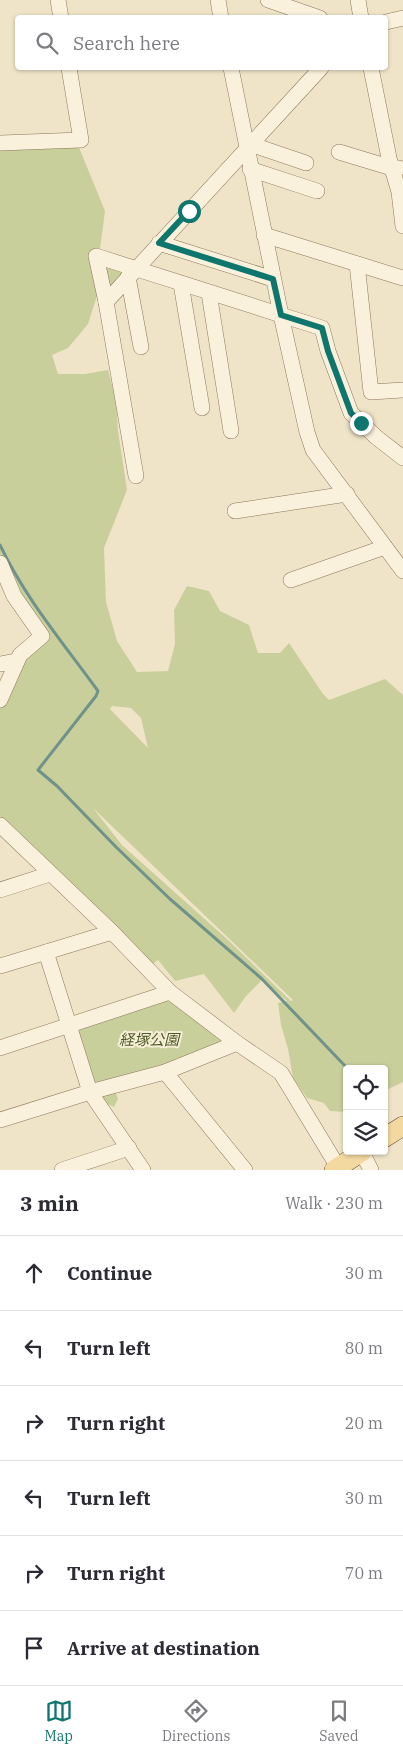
<!DOCTYPE html>
<meta charset="utf-8">
<style>
body{margin:0;font-family:"IBM Plex Serif","Noto Sans JP",serif;background:#f2f2f3;color:#2b2b33}
.controls{position:absolute;right:15px;bottom:15px;display:grid;overflow:hidden;border-radius:5px;box-shadow:0 1px 4px #0004}
.controls button{width:45px;height:45px;display:grid;place-items:center;padding:0;border:0;border-bottom:1px solid #e1e1e2;background:#fff;color:#2b2b33;font:25px sans-serif}
.stop{position:absolute;width:15px;height:15px;margin:-11px;border:4px solid #0f766e;border-radius:50%;background:#fff}
.stop.end{background:#0f766e;border-color:#fff;box-shadow:0 1px 5px #0008}
.list{margin:0;padding:0;list-style:none}
h2{display:flex;justify-content:space-between;align-items:center;height:65px;margin:0;padding:0 20px;font-size:21px}
h2 small{font-size:16px;font-weight:400;color:#7c7c81}
.list li{display:grid;grid-template-columns:32px 1fr auto;gap:15px;align-items:center;box-sizing:border-box;height:75px;padding:0 20px;border-top:1px solid #e1e1e2}
.list b{display:block;font-size:19px;white-space:nowrap}
.list em{font-size:16px;font-style:normal;color:#7c7c81}
.icon{flex:none;width:28px;height:28px;fill:none;stroke:currentColor;stroke-width:2;stroke-linecap:round;stroke-linejoin:round}
.map{position:relative;flex:none;width:403px;height:1170px;overflow:hidden}
.search{position:absolute;background:#fff;box-shadow:0 1px 4px #0004;left:15px;right:15px;top:15px;height:55px;display:flex;align-items:center;gap:12px;box-sizing:border-box;padding:0 18px;border-radius:5px;color:#7c7c81;font-size:19px}
.sheet{height:515px;background:#fff}
nav{display:flex;justify-content:space-around;align-items:center;box-sizing:border-box;height:70px;border-top:1px solid #e1e1e2;background:#fff;font-size:14px;color:#7c7c81}
nav a{display:grid;justify-items:center;gap:2px}
nav .on{color:#0f766e}
.map>svg:first-child{display:block}
.green{fill:#c9cf9b;fill-rule:evenodd}
.lines{fill:none;stroke-linecap:round;stroke-linejoin:round}
.stream{stroke:#6f938a;stroke-width:3}
.minor-casing{stroke:#8d765c;stroke-width:16}
.major-casing{stroke:#5b4430;stroke-width:20}
.minor{stroke:#faf1dc;stroke-width:15}
.major{stroke:#f3d9a0;stroke-width:19}
.route{stroke:#0f766e;stroke-width:6}
.labels{text-anchor:middle;dominant-baseline:central;stroke-width:4;stroke-linejoin:round;paint-order:stroke}
.park-label{font-size:15px;font-style:italic;fill:#4d5a26;stroke:#f7eed8}
</style>
<div class="map">
<svg width="403" height="1170" viewBox="0 0 403 1170">
<rect width="100%" height="100%" fill="#f0e4c8"/>
<g class="green">
<path d="M 78,145 L 105,211 L 99,257 L 135,269 L 105,297 L 101,283 L 88,324 L 68,348 L 52,355 L 58,374 L 85,374 L 108,370 L 116,401 L 118,431 L 127,490 L 104,548 L 106,602 L 117,641 L 137,672 L 168,671 L 175,644 L 174,610 L 187,586 L 209,591 L 220,611 L 249,625 L 258,653 L 280,653 L 289,643 L 323,694 L 329,700 L 385,679 L 403,695 L 403,1082 L 384,1091 L 384,1069 L 347,1069 L 347,1112 L 330,1111 L 324,1103 L 307,1098 L 293,1078 L 288,1049 L 281,1025 L 278,1003 L 287,1001 L 262,980 L 246,996 L 234,1013 L 204,974 L 175,981 L 158,960 L 147,968 L 0,825 L 0,700 L 5,687 L 42,636 L 0,561 L 0,146 ZM 112,706 L 131,708 L 141,718 L 148,748 L 110,709 ZM 93,808 L 293,1000 L 291,1001 L 227,939 L 122,845 Z"/>
<path d="M 171,997 L 226,1042 L 113,1087 L 118,1099 L 114,1107 L 105,1103 L 102,1104 L 69,1026 Z"/>
</g>
<g class="lines">
<path class="stream" d="M 0,545 C 25,598 64,644 98,691 L 96,696 L 38,770 L 57,786 L 116,847 L 170,899 L 262,979 L 348,1069"/>
<g class="minor-casing">
<g id="minor">
<path d="M 58,0 L 61,18"/>
<path d="M 218,0 L 221,18"/>
<path d="M 268,0 L 320,18"/>
<path d="M 358,0 L 361,18"/>
<path d="M 386,22 L 403,18"/>
<path d="M 231,68 L 281,315 L 307,432 L 313,450 L 403,571"/>
<path d="M 371,68 L 389,158 L 399,192 L 403,226"/>
<path d="M 0,143 L 81,140 L 69,68"/>
<path d="M 250,144 L 306,163"/>
<path d="M 339,152 L 392,168 L 399,168"/>
<path d="M 250,169 L 317,191"/>
<path d="M 264,235 L 403,278"/>
<path d="M 159,243 L 273,279"/>
<path d="M 357,264 L 371,392 L 403,390"/>
<path d="M 128,277 L 141,347"/>
<path d="M 181,284 L 202,408"/>
<path d="M 209,293 L 231,431"/>
<path d="M 106,302 L 96,256 L 322,328 L 328,351 L 351,413 L 376,437 L 403,458"/>
<path d="M 136,476 L 106,302 L 321,68"/>
<path d="M 235,511 L 347,494"/>
<path d="M 0,563 L 14,596 L 42,636 L 20,655 L 0,700"/>
<path d="M 291,580 L 385,547"/>
<path d="M 0,664 L 17,661"/>
<path d="M 0,825 L 112,932 L 170,992 L 237,1043 L 281,1073 L 338,1167"/>
<path d="M 0,890 L 50,874"/>
<path d="M 46,952 L 90,1092 L 143,1170"/>
<path d="M 0,966 L 112,932"/>
<path d="M 0,1048 L 170,992"/>
<path d="M 165,1072 L 245,1170"/>
<path d="M 0,1120 L 90,1092 L 165,1072 L 237,1043"/>
<path d="M 362,1152 L 371,1170"/>
<path d="M 62,1170 L 129,1148"/>
</g>
</g>
<g class="major-casing">
<g id="major">
<path d="M 384,1138 L 403,1126"/>
<path d="M 334,1170 L 363,1151"/>
</g>
</g>
<use href="#minor" class="minor"/>
<use href="#major" class="major"/>
</g>
<g class="lines">
<path class="route" d="M 189,211 L 159,243 L 273,279 L 281,315 L 322,328 L 328,351 L 351,413 L 361,423"/>
</g>
<g class="labels">
<g class="park-label">
<text x="149" y="1039">経塚公園</text>
</g>
</g>
</svg>
<div class="controls">
<button><svg class="icon" aria-label="locate" viewBox="0 0 24 24"><circle cx="12" cy="12" r="6"/><path d="M12 2v4M12 18v4M2 12h4M18 12h4"/></svg></button>
<button><svg class="icon" aria-label="layers" viewBox="0 0 24 24"><path d="M12 4l9 5-9 5-9-5zM3 14l9 5 9-5"/></svg></button>
</div>
<div class="stop" style="left:189px;top:211px"></div>
<div class="stop end" style="left:361px;top:423px"></div>
<div class="search"><svg class="icon" aria-label="search" viewBox="0 0 24 24"><circle cx="10" cy="10" r="6"/><path d="M15 15l6 6"/></svg>Search here</div>
</div>
<section class="sheet">
<h2>3 min<small>Walk · 230 m</small></h2>
<ul class="list">
<li><svg class="icon" aria-label="ahead" viewBox="0 0 24 24"><path d="M12 20V5M6 11l6-6 6 6"/></svg><div><b>Continue</b></div><em>30 m</em></li>
<li><svg class="icon" aria-label="left" viewBox="0 0 24 24"><path d="M17 20v-9H6M10 6l-5 5 5 5"/></svg><div><b>Turn left</b></div><em>80 m</em></li>
<li><svg class="icon" aria-label="right" viewBox="0 0 24 24"><path d="M7 20v-9h11M14 6l5 5-5 5"/></svg><div><b>Turn right</b></div><em>20 m</em></li>
<li><svg class="icon" aria-label="left" viewBox="0 0 24 24"><path d="M17 20v-9H6M10 6l-5 5 5 5"/></svg><div><b>Turn left</b></div><em>30 m</em></li>
<li><svg class="icon" aria-label="right" viewBox="0 0 24 24"><path d="M7 20v-9h11M14 6l5 5-5 5"/></svg><div><b>Turn right</b></div><em>70 m</em></li>
<li><svg class="icon" aria-label="arrive" viewBox="0 0 24 24"><path d="M6 21V4h12l-3 4 3 4H6"/></svg><div><b>Arrive at destination</b></div></li>
</ul>
</section>
<nav>
<a class="on"><svg class="icon" aria-label="map" viewBox="0 0 24 24"><path d="M3 6l6-2 6 2 6-2v14l-6 2-6-2-6 2zM9 4v14M15 6v14"/></svg>Map</a>
<a><svg class="icon" aria-label="directions" viewBox="0 0 24 24"><path d="M12 3l9 9-9 9-9-9zM9 14v-3h6M13 9l2 2-2 2"/></svg>Directions</a>
<a><svg class="icon" aria-label="saved" viewBox="0 0 24 24"><path d="M7 4h10v16l-5-4-5 4z"/></svg>Saved</a>
</nav>
